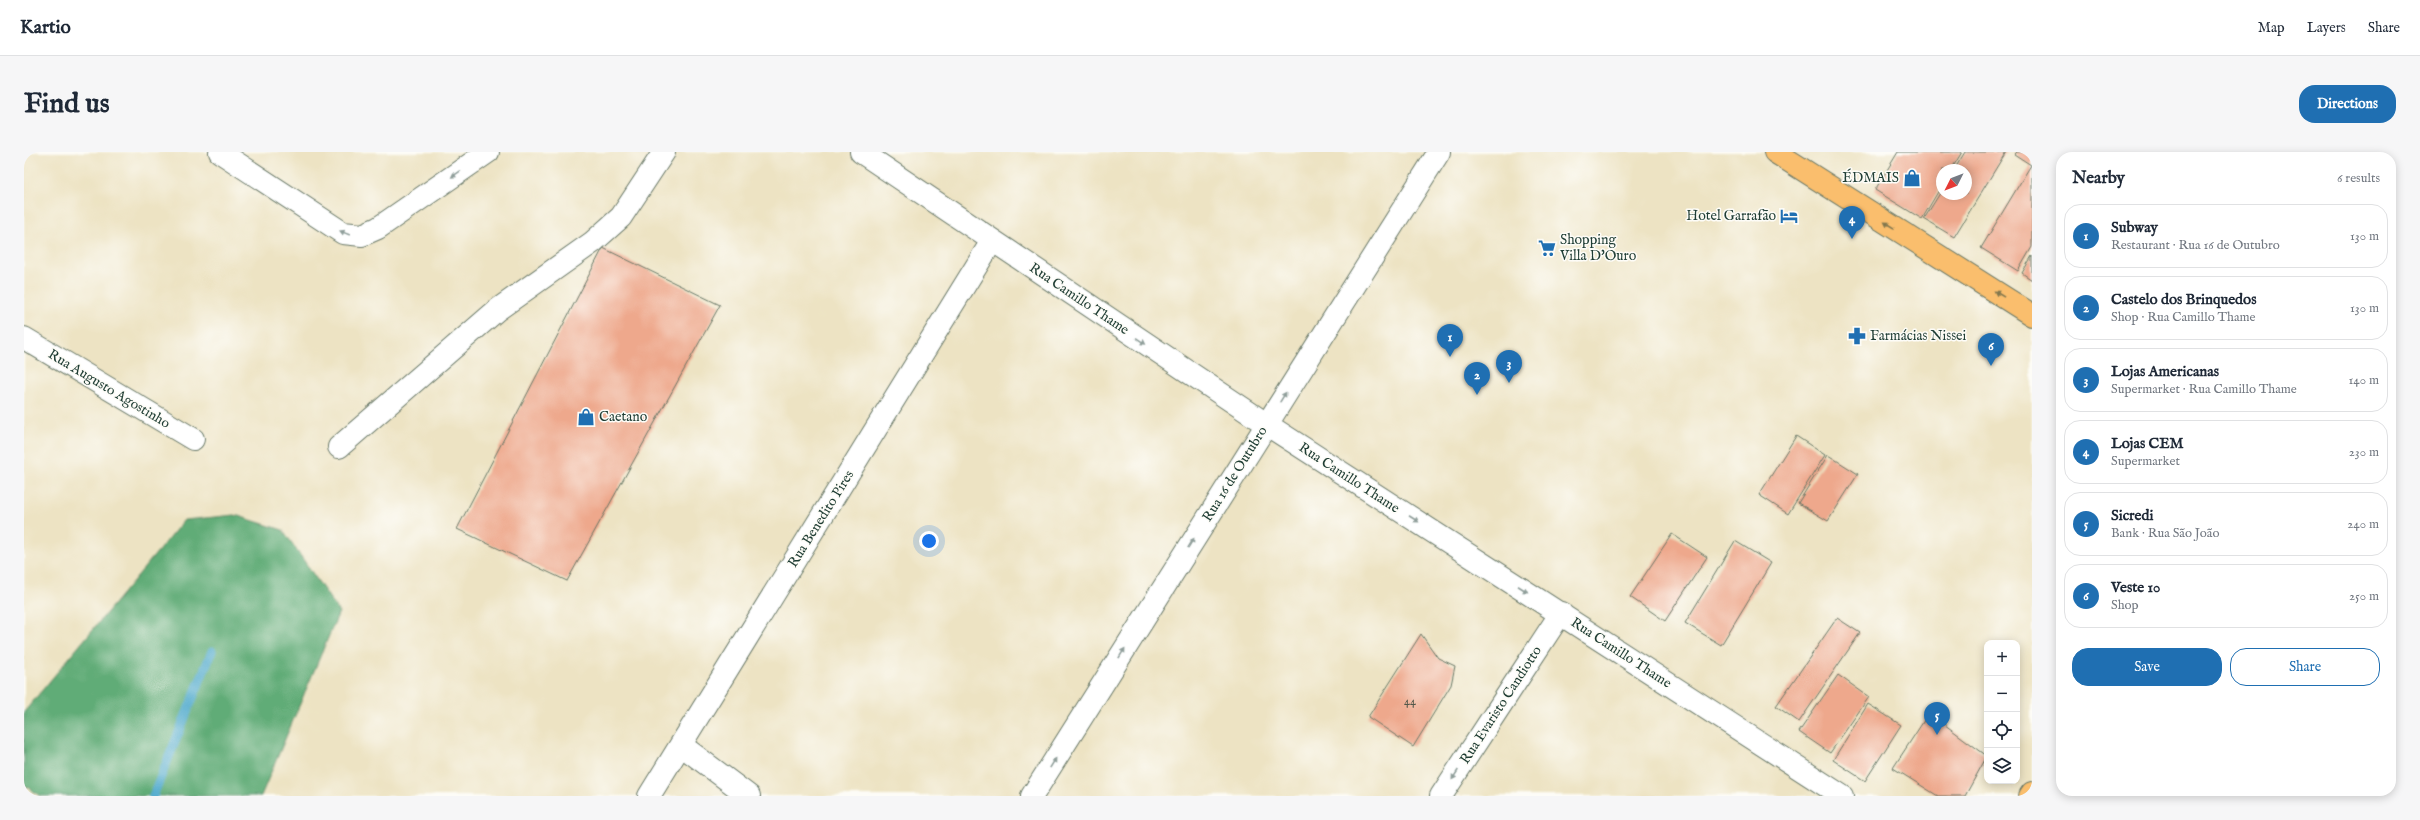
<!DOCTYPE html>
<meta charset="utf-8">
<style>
body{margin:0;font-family:"IM FELL English",serif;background:#f6f6f7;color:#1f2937}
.controls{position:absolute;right:12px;bottom:12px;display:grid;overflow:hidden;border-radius:8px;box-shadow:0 2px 10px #0003}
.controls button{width:36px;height:36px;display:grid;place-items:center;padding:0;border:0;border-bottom:1px solid #e0e1e3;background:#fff;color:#1f2937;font:20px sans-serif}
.compass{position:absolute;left:1912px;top:12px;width:36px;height:36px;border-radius:50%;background:#fff;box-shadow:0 2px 10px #0003;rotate:228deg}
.you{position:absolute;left:905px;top:389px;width:14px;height:14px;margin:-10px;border:3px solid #fff;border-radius:50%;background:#1a73e8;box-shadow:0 0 0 6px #1a73e833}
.badge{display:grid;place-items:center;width:26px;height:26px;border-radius:50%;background:#1f6fb2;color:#fff;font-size:13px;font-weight:700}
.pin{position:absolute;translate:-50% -33px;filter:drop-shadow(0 1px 2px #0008)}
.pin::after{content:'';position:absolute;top:21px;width:14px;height:12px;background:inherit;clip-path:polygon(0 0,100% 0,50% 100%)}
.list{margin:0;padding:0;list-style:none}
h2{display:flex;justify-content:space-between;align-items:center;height:52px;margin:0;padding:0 16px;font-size:17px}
h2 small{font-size:13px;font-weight:400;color:#747a83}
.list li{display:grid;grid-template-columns:26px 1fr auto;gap:12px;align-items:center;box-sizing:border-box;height:64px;margin:0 8px 8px;padding:0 8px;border:1px solid #e0e1e3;border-radius:16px}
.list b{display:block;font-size:15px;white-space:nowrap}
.list p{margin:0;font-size:13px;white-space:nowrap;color:#747a83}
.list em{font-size:13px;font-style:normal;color:#747a83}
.actions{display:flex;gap:8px;padding:12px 16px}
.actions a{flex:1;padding:9px 0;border:1px solid #1f6fb2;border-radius:16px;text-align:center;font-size:14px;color:#1f6fb2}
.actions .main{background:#1f6fb2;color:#fff}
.icon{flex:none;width:22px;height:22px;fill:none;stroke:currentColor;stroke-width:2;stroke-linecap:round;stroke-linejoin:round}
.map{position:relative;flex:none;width:2008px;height:644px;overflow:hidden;border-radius:16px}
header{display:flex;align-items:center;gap:24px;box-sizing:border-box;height:56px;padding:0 20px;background:#fff;border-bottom:1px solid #e0e1e3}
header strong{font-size:19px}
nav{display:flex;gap:22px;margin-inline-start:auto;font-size:14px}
.intro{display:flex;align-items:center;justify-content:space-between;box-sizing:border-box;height:96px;padding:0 24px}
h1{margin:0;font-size:28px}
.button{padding:10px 18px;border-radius:16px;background:#1f6fb2;color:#fff;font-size:14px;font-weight:700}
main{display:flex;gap:24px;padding:0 24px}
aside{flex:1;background:#fff;border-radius:16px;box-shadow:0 2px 10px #0003}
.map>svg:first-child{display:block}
.forest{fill:#60ac77;stroke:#407456}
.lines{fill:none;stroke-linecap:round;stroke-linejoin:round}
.stream{stroke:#4ea9cc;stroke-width:9}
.building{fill:#eea88c}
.minor-casing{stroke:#677766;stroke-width:24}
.major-casing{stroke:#677766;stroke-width:24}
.minor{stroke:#fff;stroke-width:22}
.major{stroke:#fabe6d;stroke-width:22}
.oneway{fill:#8f9e9a}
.oneway2{fill:#82774e}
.labels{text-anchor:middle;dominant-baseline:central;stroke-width:3;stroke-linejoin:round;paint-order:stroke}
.number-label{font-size:12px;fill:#53584a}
.poi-label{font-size:14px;fill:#1f3d34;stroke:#fdfcf7;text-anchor:start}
.street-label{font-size:14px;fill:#1f3d34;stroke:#fdfcf7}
</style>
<header>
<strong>Kartio</strong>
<nav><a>Map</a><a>Layers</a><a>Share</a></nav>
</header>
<div class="intro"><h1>Find us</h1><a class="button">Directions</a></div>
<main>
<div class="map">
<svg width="2008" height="644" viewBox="0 0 2008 644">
<rect width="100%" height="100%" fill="#fdfcf7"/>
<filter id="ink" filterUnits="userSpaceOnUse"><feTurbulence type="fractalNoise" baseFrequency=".025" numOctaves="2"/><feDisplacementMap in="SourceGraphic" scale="8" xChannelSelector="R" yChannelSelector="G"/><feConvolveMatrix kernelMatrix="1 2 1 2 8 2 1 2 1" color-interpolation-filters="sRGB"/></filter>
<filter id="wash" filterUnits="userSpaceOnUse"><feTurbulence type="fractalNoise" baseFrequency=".012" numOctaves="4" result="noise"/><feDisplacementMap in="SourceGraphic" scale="16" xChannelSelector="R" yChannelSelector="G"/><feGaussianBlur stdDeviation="0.9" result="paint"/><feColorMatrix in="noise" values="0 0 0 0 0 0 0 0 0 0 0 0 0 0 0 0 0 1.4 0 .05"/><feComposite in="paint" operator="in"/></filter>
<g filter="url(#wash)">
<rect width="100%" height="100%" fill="#ede3c3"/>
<path class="forest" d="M 211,363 L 259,378 L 315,460 L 237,644 L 16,644 L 0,633 L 0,560 L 160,368 Z"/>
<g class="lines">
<path class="stream" d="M 129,644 L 188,499"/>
</g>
<g id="blocks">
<g class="building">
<path d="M 1874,0 L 1938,0 L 1927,18 L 1918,18 L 1918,33 L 1898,67 L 1851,38 Z"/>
<path d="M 1941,0 L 1982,0 L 1930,85 L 1900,67 L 1918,38 L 1918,42 L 1942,42 L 1942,18 L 1930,18 Z"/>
<path d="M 1992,0 L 2008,0 L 2008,95 L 1994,119 L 1957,96 L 2007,13 L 1990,2 Z"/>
<path d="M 579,96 L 696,153 L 543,429 L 433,377 Z"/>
<path d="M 2008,104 L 2008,128 L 1998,121 Z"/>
<path d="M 1772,284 L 1801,303 L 1764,362 L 1735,343 Z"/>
<path d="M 1804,303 L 1834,322 L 1804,369 L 1774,351 Z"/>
<path d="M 1648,382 L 1683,405 L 1641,469 L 1606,445 Z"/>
<path d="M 1711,389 L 1747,411 L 1697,493 L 1661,471 Z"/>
<path d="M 1813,466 L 1836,481 L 1775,570 L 1752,554 Z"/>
<path d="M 1397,482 L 1414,506 L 1431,514 L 1427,533 L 1389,595 L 1344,565 Z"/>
<path d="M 1814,523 L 1845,545 L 1806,601 L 1775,580 Z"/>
<path d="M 1844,552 L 1877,573 L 1841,629 L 1809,608 Z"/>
<path d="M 1905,561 L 1963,604 L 1941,644 L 1914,644 L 1869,616 Z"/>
</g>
</g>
</g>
<g filter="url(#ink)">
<use href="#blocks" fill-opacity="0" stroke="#677766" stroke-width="1"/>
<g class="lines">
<g class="minor-casing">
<g id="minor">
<path d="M 196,0 L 319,81 L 338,83 L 354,76 L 464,0"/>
<path d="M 837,0 L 1242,272 L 1818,644"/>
<path d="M 0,186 L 169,287"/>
<path d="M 315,295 L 473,158 L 569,90 L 597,65 L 640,0"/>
<path d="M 657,593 L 725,644"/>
<path d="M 625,644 L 968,89"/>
<path d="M 1008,644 L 1415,0"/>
<path d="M 1417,644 L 1537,461"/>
</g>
</g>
<g class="major-casing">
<g id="major">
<path d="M 1751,0 L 2008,163"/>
<path d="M 2006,644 L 2008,641"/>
</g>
</g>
<use href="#minor" class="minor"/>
<use href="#major" class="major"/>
</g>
<defs><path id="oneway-solid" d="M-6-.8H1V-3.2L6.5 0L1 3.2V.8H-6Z"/></defs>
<g class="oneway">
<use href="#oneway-solid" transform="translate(432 22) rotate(146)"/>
<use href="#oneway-solid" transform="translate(321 81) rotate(-158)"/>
<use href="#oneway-solid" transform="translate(1117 189) rotate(34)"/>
<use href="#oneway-solid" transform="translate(1259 245) rotate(-58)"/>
<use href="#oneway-solid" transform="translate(1390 367) rotate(33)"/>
<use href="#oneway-solid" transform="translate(1167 391) rotate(-58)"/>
<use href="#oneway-solid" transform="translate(1499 437) rotate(33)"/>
<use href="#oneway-solid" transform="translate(1098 501) rotate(-58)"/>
<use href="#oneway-solid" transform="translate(1029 611) rotate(-58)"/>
<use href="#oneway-solid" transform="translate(1431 623) rotate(123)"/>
</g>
<g class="oneway2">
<use href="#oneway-solid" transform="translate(1865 73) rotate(-148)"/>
<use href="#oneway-solid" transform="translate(1975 142) rotate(-148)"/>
</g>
</g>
<defs>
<g id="shop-bare" transform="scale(1.38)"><path d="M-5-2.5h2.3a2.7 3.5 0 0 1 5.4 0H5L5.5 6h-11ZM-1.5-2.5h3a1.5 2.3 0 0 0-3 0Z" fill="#1f6fb2" stroke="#fdfcf7" stroke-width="2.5" paint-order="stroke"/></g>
<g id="hotel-bare" transform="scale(1.38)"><path d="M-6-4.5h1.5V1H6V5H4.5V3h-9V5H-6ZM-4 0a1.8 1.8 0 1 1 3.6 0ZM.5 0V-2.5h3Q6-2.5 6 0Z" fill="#1f6fb2" stroke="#fdfcf7" stroke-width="2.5" paint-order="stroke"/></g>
<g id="supermarket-bare" transform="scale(1.38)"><path d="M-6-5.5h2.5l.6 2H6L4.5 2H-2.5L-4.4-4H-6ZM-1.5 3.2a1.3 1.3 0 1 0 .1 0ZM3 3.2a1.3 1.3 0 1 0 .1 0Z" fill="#1f6fb2" stroke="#fdfcf7" stroke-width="2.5" paint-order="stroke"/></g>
<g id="pharmacy-bare" transform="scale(1.38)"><path d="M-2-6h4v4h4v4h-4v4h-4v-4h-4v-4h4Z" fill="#1f6fb2" stroke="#fdfcf7" stroke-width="2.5" paint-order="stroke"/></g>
</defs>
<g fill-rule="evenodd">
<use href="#shop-bare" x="1888" y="26"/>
<use href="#hotel-bare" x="1765" y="64"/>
<use href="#supermarket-bare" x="1523" y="96"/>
<use href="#pharmacy-bare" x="1833" y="184"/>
<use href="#shop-bare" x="562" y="265"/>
</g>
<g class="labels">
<g class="number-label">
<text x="1386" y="549">44</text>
</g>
<g class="poi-label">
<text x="1875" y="26" text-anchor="end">ÉDMAIS</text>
<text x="1752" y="64" text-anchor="end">Hotel Garrafão</text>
<text x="1536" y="88">Shopping<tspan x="1536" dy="16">Villa D'Ouro</tspan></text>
<text x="1846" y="184">Farmácias Nissei</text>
<text x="575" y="265">Caetano</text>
</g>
<g class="street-label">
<text transform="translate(1055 147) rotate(34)">Rua Camillo Thame</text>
<text transform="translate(85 237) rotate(31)">Rua Augusto Agostinho</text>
<text transform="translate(1211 322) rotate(-58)">Rua 16 de Outubro</text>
<text transform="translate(1325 326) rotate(33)">Rua Camillo Thame</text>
<text transform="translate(797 367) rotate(-58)">Rua Benedito Pires</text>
<text transform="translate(1597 501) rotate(33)">Rua Camillo Thame</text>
<text transform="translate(1477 553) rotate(-57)">Rua Evaristo Candiotto</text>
</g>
</g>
</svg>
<div class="controls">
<button>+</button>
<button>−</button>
<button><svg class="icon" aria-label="locate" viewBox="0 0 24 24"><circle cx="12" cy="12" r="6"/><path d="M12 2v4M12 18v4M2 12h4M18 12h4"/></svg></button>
<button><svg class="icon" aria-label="layers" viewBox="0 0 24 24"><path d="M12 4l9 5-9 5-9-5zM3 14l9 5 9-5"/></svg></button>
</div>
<svg class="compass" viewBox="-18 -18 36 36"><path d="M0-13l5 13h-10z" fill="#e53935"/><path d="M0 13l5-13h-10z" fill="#747a83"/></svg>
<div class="you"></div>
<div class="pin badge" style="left:1426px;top:205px">1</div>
<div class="pin badge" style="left:1453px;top:243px">2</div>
<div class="pin badge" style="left:1485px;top:231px">3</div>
<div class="pin badge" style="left:1828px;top:87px">4</div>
<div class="pin badge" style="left:1913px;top:583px">5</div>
<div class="pin badge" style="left:1967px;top:214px">6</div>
</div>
<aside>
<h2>Nearby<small>6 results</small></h2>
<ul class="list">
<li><span class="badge">1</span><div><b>Subway</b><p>Restaurant · Rua 16 de Outubro</p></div><em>130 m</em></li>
<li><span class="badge">2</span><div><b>Castelo dos Brinquedos</b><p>Shop · Rua Camillo Thame</p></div><em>130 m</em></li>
<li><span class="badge">3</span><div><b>Lojas Americanas</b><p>Supermarket · Rua Camillo Thame</p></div><em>140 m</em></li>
<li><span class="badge">4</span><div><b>Lojas CEM</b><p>Supermarket</p></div><em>230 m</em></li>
<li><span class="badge">5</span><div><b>Sicredi</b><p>Bank · Rua São João</p></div><em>240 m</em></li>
<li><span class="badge">6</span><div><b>Veste 10</b><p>Shop</p></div><em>250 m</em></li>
</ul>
<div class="actions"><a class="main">Save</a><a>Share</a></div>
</aside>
</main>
